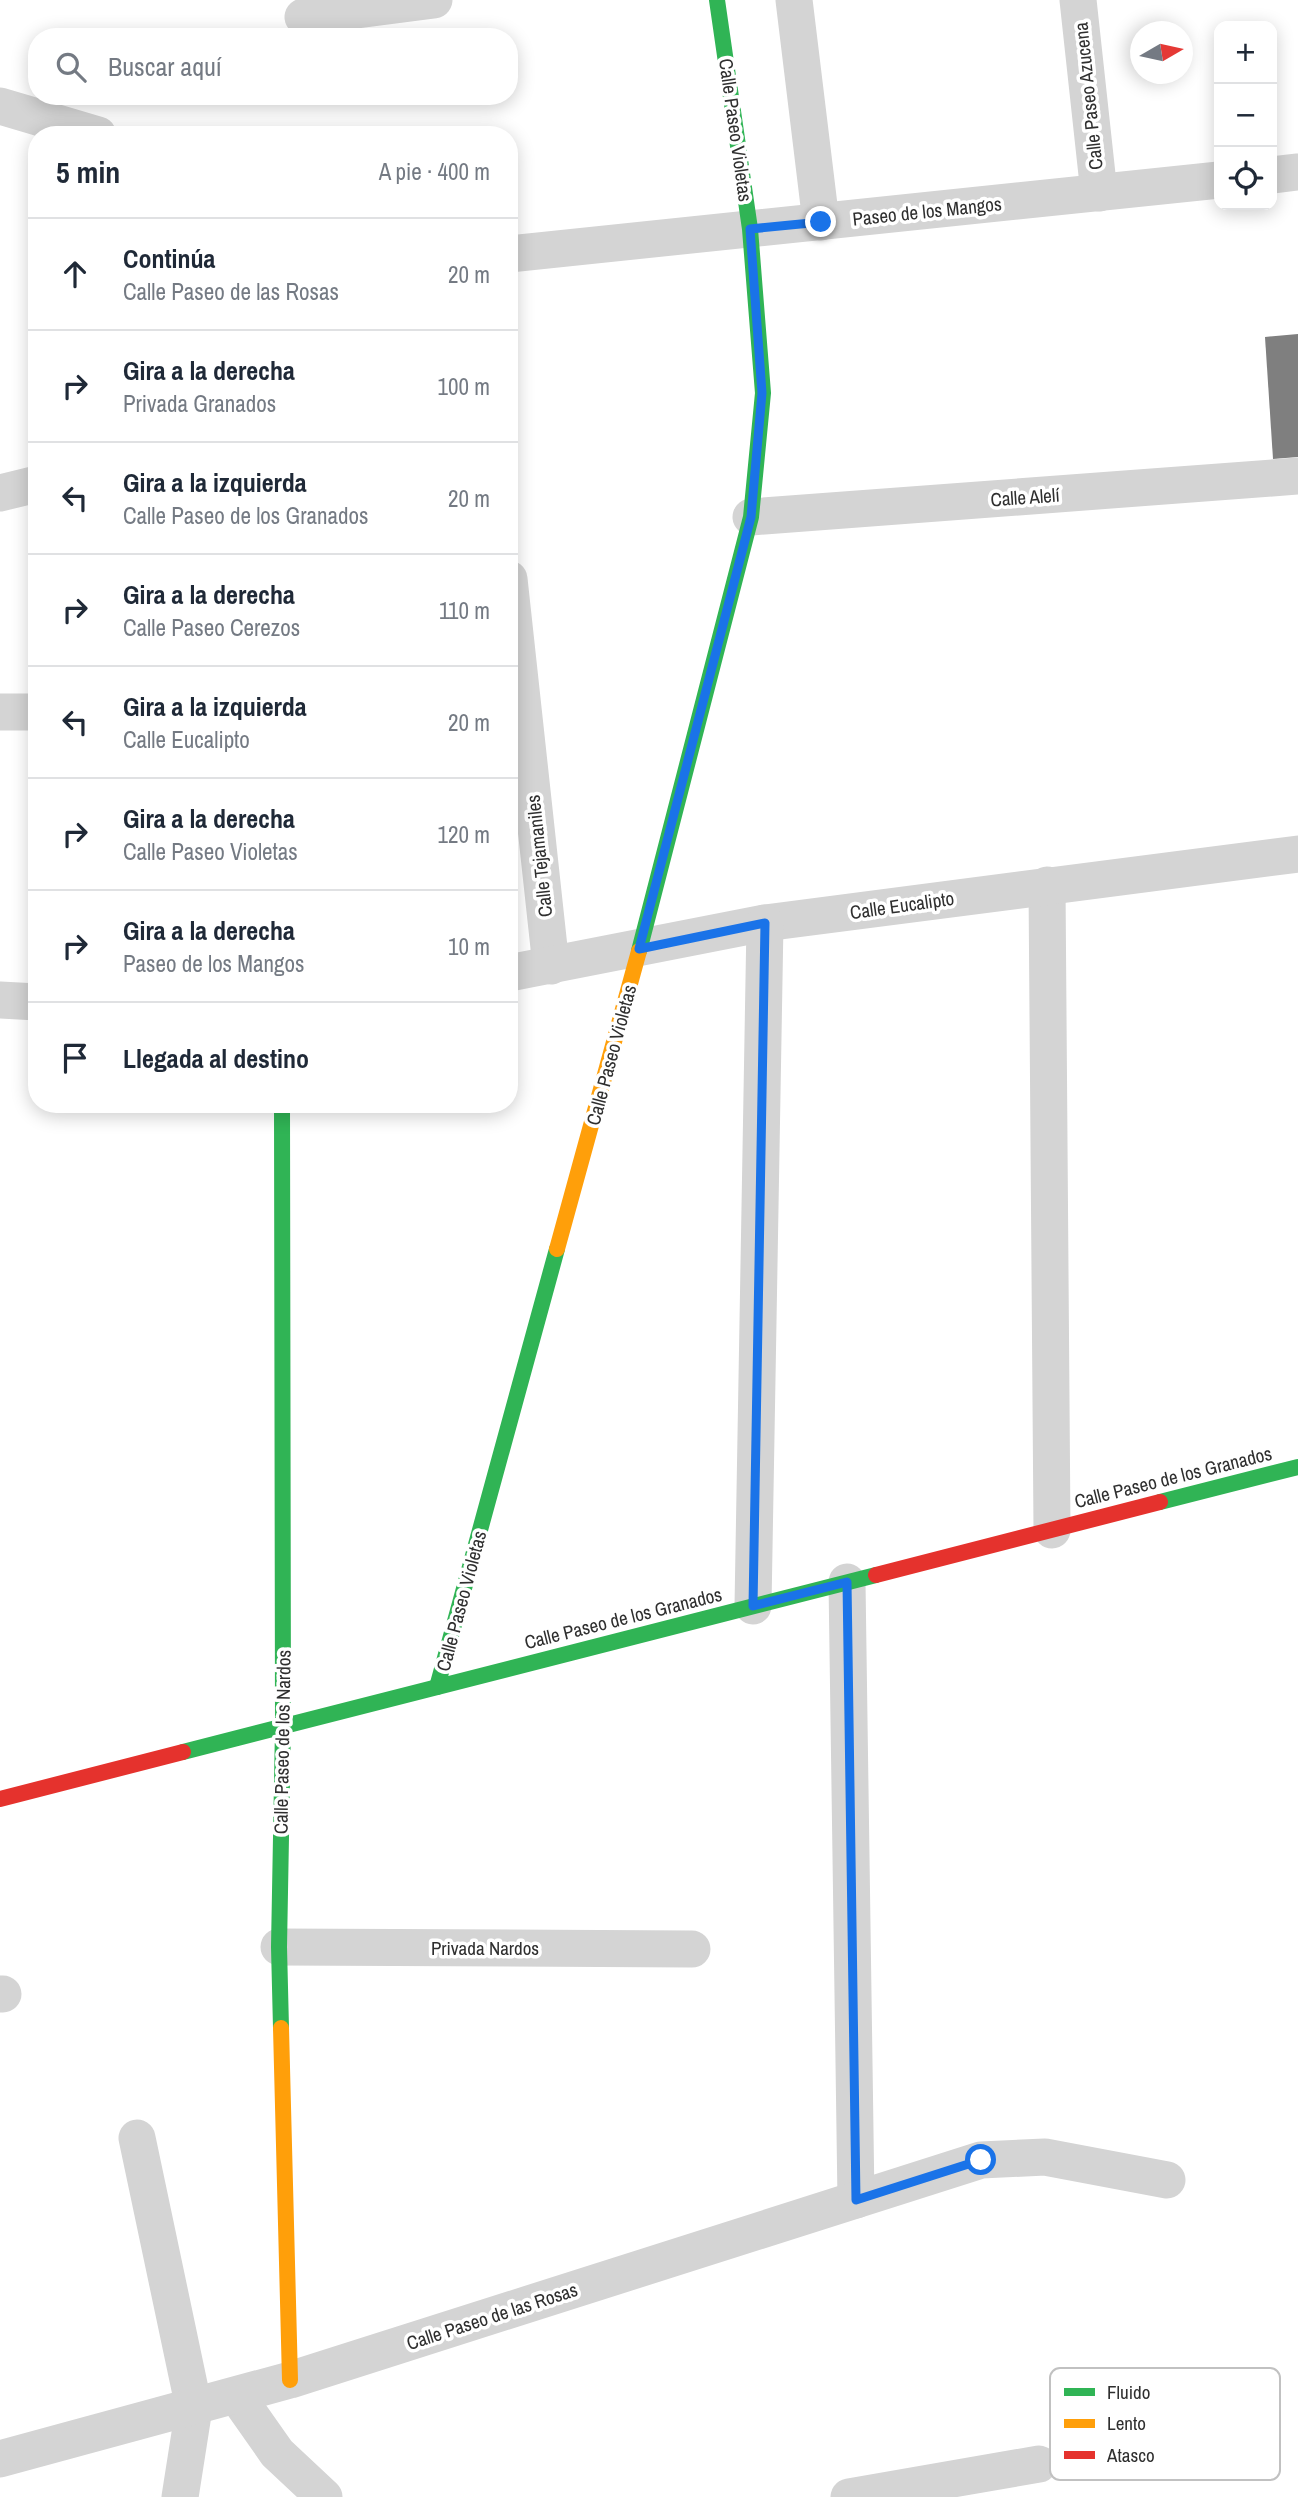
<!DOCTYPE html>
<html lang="es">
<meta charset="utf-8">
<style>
body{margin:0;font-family:"Archivo Narrow",sans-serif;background:#f6f6f7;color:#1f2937}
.controls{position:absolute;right:21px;top:21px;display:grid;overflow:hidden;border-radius:14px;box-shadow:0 4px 18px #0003}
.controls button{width:63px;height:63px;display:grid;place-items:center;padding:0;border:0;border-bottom:2px solid #e0e1e3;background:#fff;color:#1f2937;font:35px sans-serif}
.compass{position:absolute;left:1130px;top:21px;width:63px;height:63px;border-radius:50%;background:#fff;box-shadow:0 4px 18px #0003;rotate:81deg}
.stop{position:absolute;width:21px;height:21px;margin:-16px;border:5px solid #1a73e8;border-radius:50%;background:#fff}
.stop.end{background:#1a73e8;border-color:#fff;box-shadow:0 2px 7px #0008}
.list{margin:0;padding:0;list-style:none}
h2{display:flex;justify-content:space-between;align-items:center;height:91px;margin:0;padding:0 28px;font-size:30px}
h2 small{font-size:23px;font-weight:400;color:#747a83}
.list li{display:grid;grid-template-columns:46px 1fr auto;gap:21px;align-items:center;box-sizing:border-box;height:112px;padding:0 28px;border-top:2px solid #e0e1e3}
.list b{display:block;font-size:26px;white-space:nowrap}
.list p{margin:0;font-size:23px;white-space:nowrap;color:#747a83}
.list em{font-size:23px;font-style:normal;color:#747a83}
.icon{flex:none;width:38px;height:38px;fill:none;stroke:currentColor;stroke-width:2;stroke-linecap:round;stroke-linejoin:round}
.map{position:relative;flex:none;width:1298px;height:2497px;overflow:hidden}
.search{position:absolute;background:#fff;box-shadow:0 4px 18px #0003;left:28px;top:28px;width:490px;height:77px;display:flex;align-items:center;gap:18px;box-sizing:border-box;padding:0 24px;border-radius:28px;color:#747a83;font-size:26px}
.panel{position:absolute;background:#fff;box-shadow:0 4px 18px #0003;left:28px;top:126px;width:490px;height:987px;border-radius:28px}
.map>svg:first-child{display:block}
.building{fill:#7f7f7f}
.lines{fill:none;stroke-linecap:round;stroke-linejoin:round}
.street{stroke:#d4d4d4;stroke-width:37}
.fast{stroke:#30b455;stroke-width:16}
.slow{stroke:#ff9f0a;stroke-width:16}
.jam{stroke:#e5322d;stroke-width:16}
.route{stroke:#1a73e8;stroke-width:9}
.labels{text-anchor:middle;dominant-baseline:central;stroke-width:7;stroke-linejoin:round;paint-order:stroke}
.street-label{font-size:19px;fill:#2f2f2f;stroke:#fff}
.key{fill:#fff;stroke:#c1c1c1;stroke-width:2}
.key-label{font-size:19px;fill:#2f2f2f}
</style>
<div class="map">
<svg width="1298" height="2497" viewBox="0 0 1298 2497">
<rect width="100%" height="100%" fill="#fff"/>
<path class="building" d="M 1298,334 L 1298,457 L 1273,459 L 1265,337 Z"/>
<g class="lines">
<g class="street">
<path d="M 794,0 L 821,222"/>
<path d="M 1078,0 L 1099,193"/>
<path d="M 303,17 L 434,0"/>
<path d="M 0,106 L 98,135"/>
<path d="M 1272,175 L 1298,172"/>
<path d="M 509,254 L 1219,180"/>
<path d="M 0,493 L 37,484"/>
<path d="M 751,517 L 1298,476"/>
<path d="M 509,579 L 551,966"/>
<path d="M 0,712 L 37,712"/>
<path d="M 1047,885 L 1052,1530"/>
<path d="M 509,973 L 765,923 L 1298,854"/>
<path d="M 0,1000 L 37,1002"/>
<path d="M 847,1582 L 856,2200"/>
<path d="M 753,1606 L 765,923"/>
<path d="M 279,1947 L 692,1949"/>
<path d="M 0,1994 L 3,1994"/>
<path d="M 137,2138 L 194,2408 L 180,2497"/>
<path d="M 237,2396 L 277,2453 L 324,2497"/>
<path d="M 0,2459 L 290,2380 L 981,2160 L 1045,2157 L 1167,2180"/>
<path d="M 849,2497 L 1039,2464"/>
</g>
<g class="fast">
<path d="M 639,951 L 751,517 L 763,393 L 750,229 L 717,0"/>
<path d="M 1160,1502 L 1298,1467"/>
<path d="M 437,1687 L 557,1249"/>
<path d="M 183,1752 L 876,1575"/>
<path d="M 281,2028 L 279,1947 L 283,1727 L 282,1104"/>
</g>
<g class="slow">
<path d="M 557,1249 L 639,951"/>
<path d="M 281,2028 L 290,2380"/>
</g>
<g class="jam">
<path d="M 876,1575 L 1160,1502"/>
<path d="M 0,1799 L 183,1752"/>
</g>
</g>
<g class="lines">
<path class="route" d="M 821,222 L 750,229 L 762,393 L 751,517 L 639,949 L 765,923 L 753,1606 L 847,1582 L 856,2200 L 981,2160"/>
</g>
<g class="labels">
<g class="street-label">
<text transform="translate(1088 96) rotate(-96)">Calle Paseo Azucena</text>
<text transform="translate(736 130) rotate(82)">Calle Paseo Violetas</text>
<text transform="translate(927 211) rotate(-6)">Paseo de los Mangos</text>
<text transform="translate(1025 497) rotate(-4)">Calle Alelí</text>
<text transform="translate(539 856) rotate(-96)">Calle Tejamaniles</text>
<text transform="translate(902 905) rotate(-8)">Calle Eucalipto</text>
<text transform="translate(611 1055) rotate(-75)">Calle Paseo Violetas</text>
<text transform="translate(1173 1477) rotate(-14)">Calle Paseo de los Granados</text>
<text transform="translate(461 1601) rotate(-75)">Calle Paseo Violetas</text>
<text transform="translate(623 1618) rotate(-14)">Calle Paseo de los Granados</text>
<text transform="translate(282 1742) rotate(-89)">Calle Paseo de los Nardos</text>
<text x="485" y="1948">Privada Nardos</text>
<text transform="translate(492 2316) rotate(-18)">Calle Paseo de las Rosas</text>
</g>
</g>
<rect x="1050" y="2368" width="230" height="112" rx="10" class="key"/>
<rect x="1064" y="2388" width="31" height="8" fill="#30b455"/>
<rect x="1064" y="2419" width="31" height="9" fill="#ff9f0a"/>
<rect x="1064" y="2451" width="31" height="8" fill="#e5322d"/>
<g class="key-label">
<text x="1107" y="2399">Fluido</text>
<text x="1107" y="2430">Lento</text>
<text x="1107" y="2462">Atasco</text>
</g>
</svg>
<div class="controls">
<button>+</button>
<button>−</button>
<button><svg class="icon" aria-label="locate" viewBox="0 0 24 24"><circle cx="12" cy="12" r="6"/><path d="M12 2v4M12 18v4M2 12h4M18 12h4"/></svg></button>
</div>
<svg class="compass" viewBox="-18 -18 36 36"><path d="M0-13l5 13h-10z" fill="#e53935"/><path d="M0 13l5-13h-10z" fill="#747a83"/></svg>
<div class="stop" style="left:981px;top:2160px"></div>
<div class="stop end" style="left:821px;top:222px"></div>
<div class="search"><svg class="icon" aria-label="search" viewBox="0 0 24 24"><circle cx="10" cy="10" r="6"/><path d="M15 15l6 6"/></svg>Buscar aquí</div>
<section class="panel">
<h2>5 min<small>A pie · 400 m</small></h2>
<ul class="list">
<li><svg class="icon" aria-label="ahead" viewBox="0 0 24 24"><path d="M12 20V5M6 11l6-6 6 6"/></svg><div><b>Continúa</b><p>Calle Paseo de las Rosas</p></div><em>20 m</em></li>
<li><svg class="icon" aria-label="right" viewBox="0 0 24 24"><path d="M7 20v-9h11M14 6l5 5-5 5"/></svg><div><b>Gira a la derecha</b><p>Privada Granados</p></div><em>100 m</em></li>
<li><svg class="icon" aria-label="left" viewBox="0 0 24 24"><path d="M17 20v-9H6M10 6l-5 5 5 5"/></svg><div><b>Gira a la izquierda</b><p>Calle Paseo de los Granados</p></div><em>20 m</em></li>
<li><svg class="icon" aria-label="right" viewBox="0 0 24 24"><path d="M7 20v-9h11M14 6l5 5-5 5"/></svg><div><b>Gira a la derecha</b><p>Calle Paseo Cerezos</p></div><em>110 m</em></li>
<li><svg class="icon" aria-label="left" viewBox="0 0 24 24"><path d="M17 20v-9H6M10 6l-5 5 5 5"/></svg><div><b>Gira a la izquierda</b><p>Calle Eucalipto</p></div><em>20 m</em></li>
<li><svg class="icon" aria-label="right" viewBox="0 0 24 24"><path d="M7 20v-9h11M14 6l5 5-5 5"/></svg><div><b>Gira a la derecha</b><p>Calle Paseo Violetas</p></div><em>120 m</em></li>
<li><svg class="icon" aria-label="right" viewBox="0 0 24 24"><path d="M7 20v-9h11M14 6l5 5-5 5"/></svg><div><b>Gira a la derecha</b><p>Paseo de los Mangos</p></div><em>10 m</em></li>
<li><svg class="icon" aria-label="arrive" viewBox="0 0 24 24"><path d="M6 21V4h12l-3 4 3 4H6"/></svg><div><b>Llegada al destino</b></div></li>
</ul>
</section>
</div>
